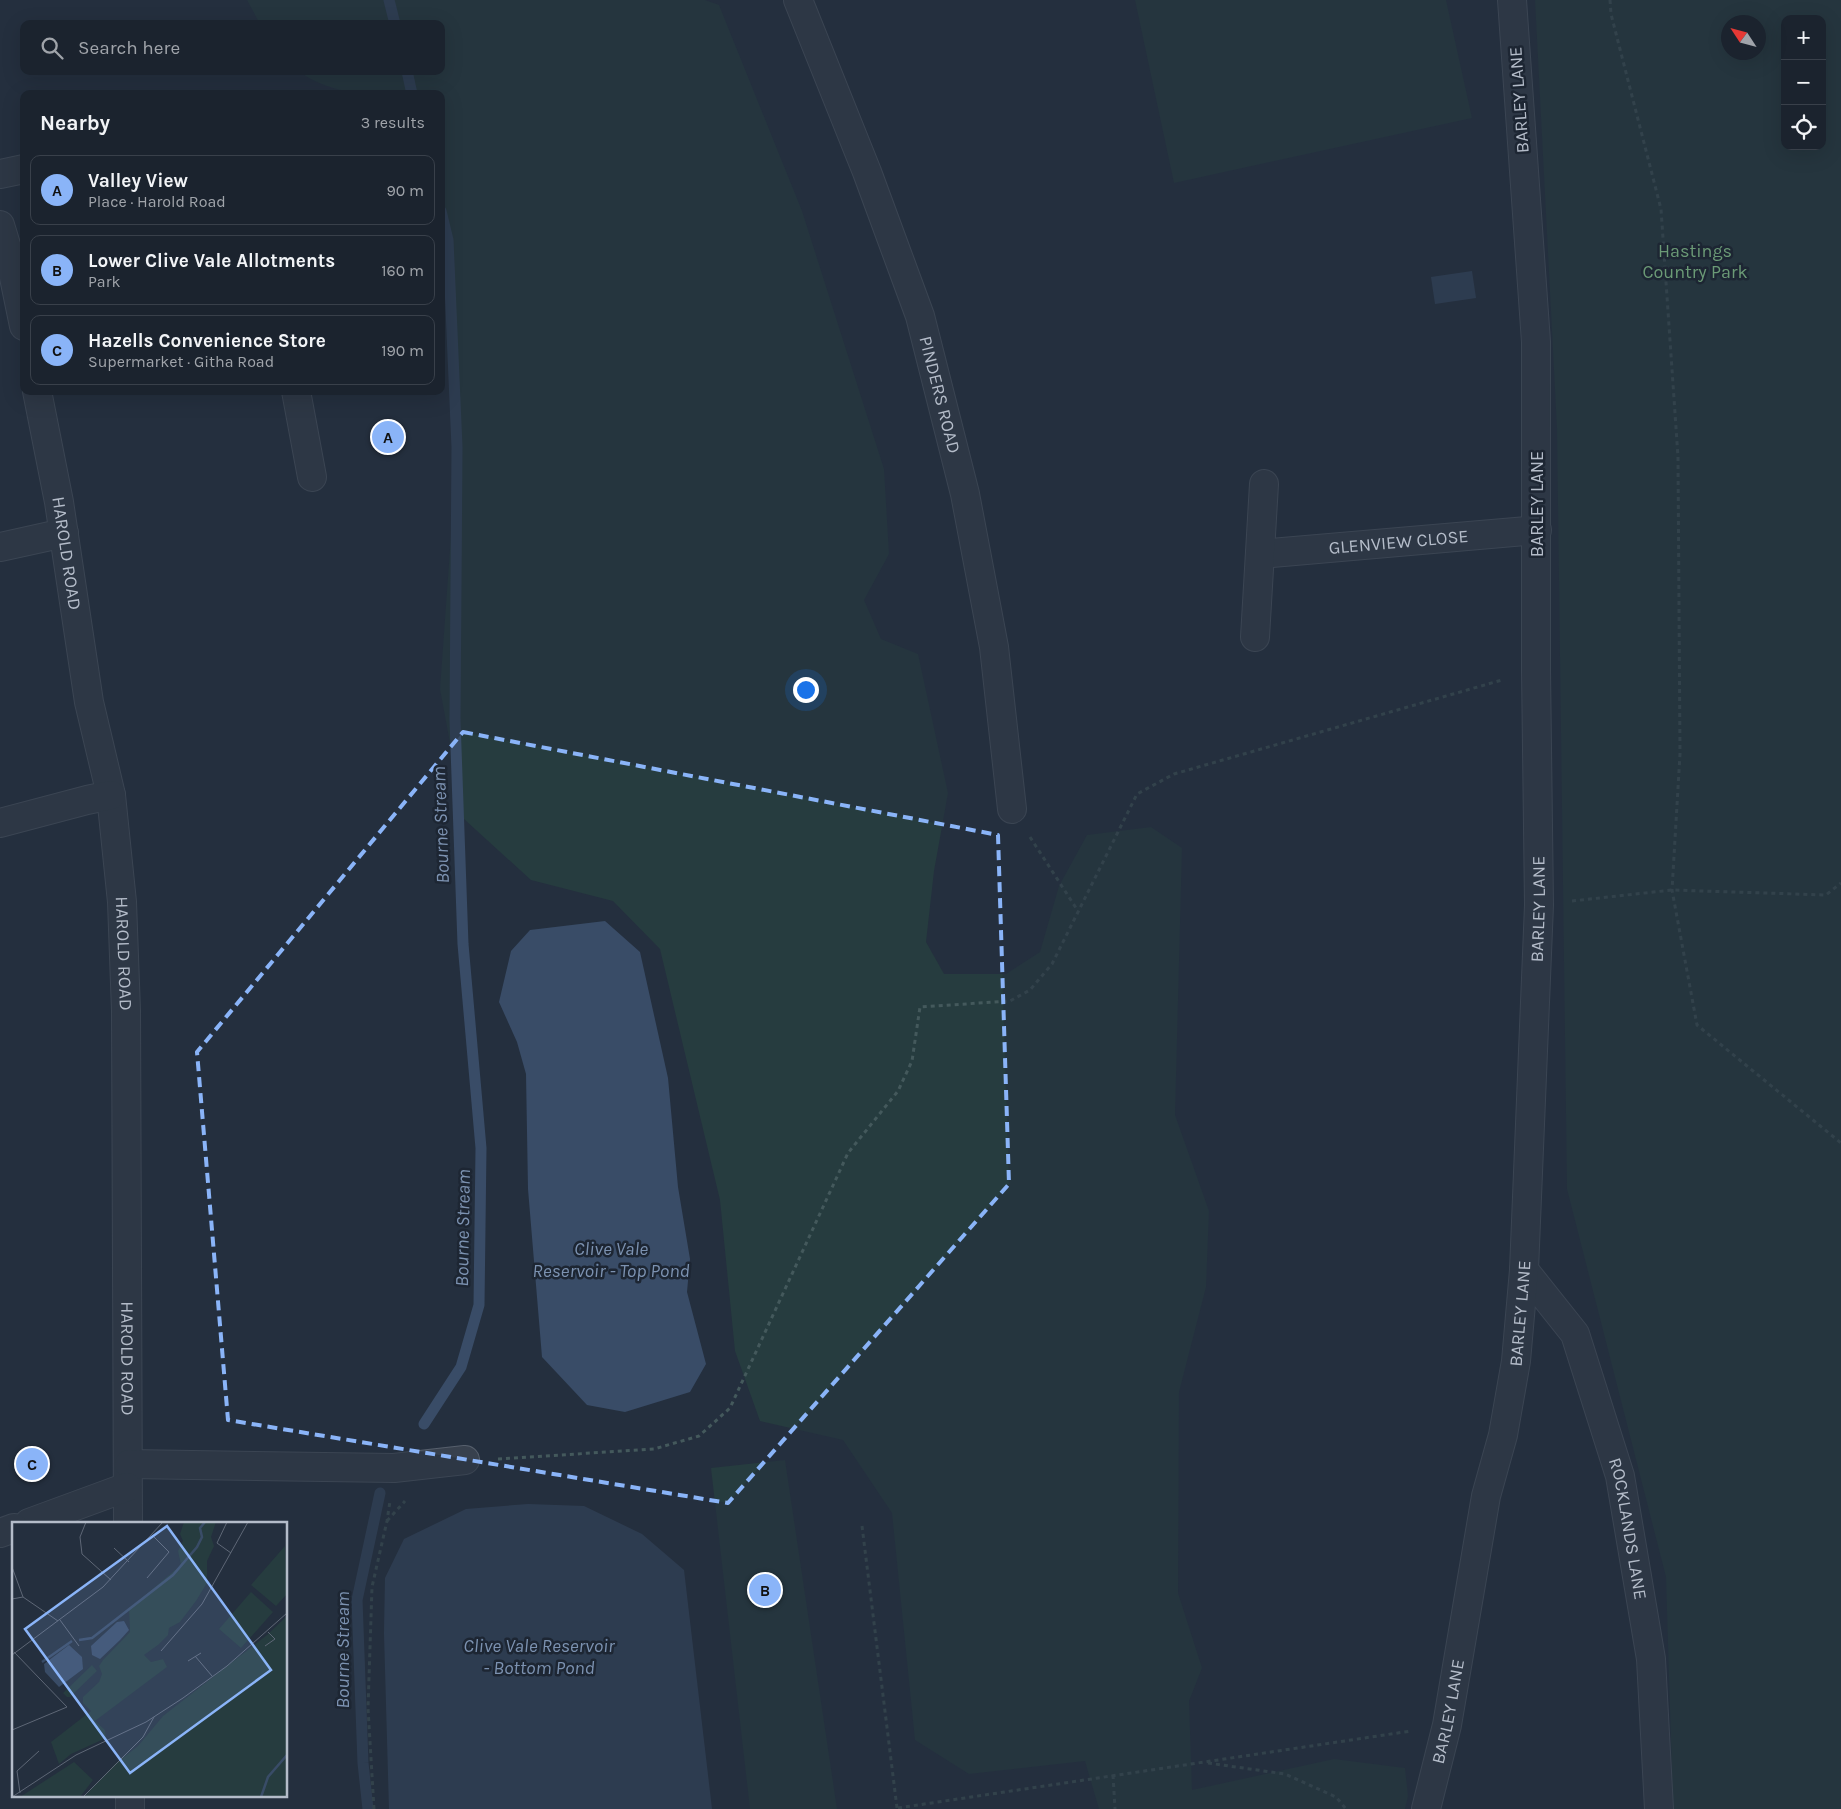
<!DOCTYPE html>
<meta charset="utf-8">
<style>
body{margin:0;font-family:Karla,sans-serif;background:#242b36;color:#f1f3f6}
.controls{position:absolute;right:15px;top:15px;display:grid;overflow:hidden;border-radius:10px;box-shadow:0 5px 20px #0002}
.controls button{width:45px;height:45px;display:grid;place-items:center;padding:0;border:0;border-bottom:1px solid #39404a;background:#1b232e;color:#f1f3f6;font:25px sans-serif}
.compass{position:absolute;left:1721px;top:15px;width:45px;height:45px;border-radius:50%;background:#1b232e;box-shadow:0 5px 20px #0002;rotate:306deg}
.you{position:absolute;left:805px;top:689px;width:18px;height:18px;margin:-12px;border:4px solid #fff;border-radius:50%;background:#1a73e8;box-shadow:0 0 0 8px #1a73e833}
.badge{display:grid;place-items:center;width:32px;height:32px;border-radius:50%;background:#8ab4f8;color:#111;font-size:16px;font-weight:700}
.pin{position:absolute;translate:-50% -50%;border:2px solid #fff;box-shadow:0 1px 5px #0006}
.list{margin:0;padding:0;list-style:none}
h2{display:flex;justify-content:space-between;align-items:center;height:65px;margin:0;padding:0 20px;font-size:21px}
h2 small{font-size:16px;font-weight:400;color:#a0a4aa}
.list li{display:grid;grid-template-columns:32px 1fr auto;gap:15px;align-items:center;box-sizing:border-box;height:70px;margin:0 10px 10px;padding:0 10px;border:1px solid #39404a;border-radius:10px}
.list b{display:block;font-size:19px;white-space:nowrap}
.list p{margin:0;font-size:16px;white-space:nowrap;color:#a0a4aa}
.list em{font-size:16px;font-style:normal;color:#a0a4aa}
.icon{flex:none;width:28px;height:28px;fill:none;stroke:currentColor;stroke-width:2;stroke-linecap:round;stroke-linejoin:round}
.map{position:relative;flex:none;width:1841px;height:1809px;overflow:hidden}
.search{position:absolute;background:#1b232e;box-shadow:0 5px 20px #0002;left:20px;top:20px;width:425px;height:55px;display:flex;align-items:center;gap:12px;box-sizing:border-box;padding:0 18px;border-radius:10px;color:#a0a4aa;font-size:19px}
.panel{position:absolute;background:#1b232e;box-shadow:0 5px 20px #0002;left:20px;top:90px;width:425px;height:305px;border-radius:10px}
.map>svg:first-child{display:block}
.green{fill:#263c3f;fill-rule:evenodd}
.water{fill:#394c67}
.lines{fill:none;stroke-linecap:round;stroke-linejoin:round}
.stream{stroke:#394c67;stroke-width:11}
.minor-casing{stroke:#565f6c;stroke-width:30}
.path{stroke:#44595c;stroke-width:3;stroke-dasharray:4 4;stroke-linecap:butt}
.minor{stroke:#38414e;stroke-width:28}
.marked{fill:none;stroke:#8ab4f8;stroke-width:4;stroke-dasharray:10 6;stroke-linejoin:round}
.labels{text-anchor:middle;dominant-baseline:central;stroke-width:5;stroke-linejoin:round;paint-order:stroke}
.street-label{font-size:18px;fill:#b4bcc9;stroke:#1d2633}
.park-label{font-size:18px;fill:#6b9a76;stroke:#1d2633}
.water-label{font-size:19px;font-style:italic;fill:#7c92b1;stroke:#1d2633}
.inset-river{fill:none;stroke:#394c67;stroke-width:2.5}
.inset-road{fill:none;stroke:#5e6776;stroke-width:1}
.view{fill:#8ab4f8;fill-opacity:0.15;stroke:#8ab4f8;stroke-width:2.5}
.inset-edge{fill:none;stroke:#b4bcc9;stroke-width:2.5}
</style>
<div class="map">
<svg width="1841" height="1809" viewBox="0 0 1841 1809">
<rect width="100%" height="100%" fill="#242f3e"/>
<g class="green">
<path d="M 247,0 L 705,0 L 719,5 L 802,211 L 884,469 L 889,554 L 864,600 L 881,639 L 918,654 L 948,793 L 934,871 L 926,942 L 944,974 L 1006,974 L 1040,952 L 1059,886 L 1087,835 L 1151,827 L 1182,848 L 1175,1115 L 1209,1211 L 1206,1287 L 1179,1392 L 1178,1593 L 1202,1668 L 1189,1701 L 1192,1790 L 1334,1759 L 1405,1768 L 1408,1796 L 1405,1809 L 1099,1809 L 1085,1761 L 969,1774 L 915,1740 L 892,1513 L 843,1440 L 760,1421 L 735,1351 L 720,1200 L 660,949 L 613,901 L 531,880 L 464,819 L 440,689 L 457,452 L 448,219 L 441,198 L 441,94 C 395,94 337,101 299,71 L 441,71 L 441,24 L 260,24 Z"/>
<path d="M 1135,0 L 1446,0 L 1472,118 L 1174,183 Z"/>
<path d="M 1535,0 L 1841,0 L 1841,1809 L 1673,1809 L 1666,1577 L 1567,1189 L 1557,428 ZM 1785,19 L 1822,19 L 1822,146 L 1785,146 ZM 1758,22 L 1758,52 L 1728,52 L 1728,22 Z"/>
<path d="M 785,1460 L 837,1809 L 750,1809 L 711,1468 Z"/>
</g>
<g class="water">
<path d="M 1472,271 L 1476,298 L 1435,304 L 1431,277 Z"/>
<path d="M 605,921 L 640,952 L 668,1078 L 678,1187 L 690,1259 L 687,1292 L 706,1364 L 690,1392 L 625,1412 L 587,1405 L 542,1357 L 528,1189 L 526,1074 L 517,1042 L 499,1002 L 511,951 L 530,930 Z"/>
<path d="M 528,1504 L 584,1506 L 642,1534 L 684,1570 L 712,1809 L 389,1809 L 384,1633 L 385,1578 L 404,1539 L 466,1509 Z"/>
</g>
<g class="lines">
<g class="stream">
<path d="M 389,0 L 395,24"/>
<path d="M 407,71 L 412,94"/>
<path d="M 424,1424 L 461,1367 L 479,1305 L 481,1148 L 463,944 L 455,720 L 457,447 L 448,240 L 441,211"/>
<path d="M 368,1809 L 363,1763 L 357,1600 L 380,1493"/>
</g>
<g class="minor-casing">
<g id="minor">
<path id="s1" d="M 798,0 L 867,172 L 920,316 L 965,494 L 994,647 L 1012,809"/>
<path d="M 0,174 L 24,169"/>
<path d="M 0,225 L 10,258 L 24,326"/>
<path id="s2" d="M 37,391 L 59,502 L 89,702 L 111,795 L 122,902 L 126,1011 L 128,1523"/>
<path d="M 296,391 L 312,477"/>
<path d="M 0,547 L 64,533"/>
<path id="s3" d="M 1260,554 L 1537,530"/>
<path d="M 1255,637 L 1264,484"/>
<path d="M 0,823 L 87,800 L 111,795"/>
<path id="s4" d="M 1524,1270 L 1575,1334 L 1620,1476 L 1651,1659 L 1659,1809"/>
<path d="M 129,1464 L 394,1468 L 465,1460"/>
<path d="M 29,1523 L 127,1487"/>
<path d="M 0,1533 L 14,1528"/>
<path d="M 130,1795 L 130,1809"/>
<path id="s5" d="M 1426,1809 L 1447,1725 L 1486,1496 L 1503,1435 L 1516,1361 L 1524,1270 L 1539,905 L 1536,670 L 1536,342 L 1512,0"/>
</g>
</g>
<g class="path">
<path d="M 1610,0 L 1611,14 L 1661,209 L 1678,457 L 1680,754 L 1672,890 L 1697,1025 L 1841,1143"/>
<path d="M 1030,837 L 1078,911"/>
<path d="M 1572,901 L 1672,890 L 1826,895 L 1841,883"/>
<path d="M 498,1459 L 654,1449 L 699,1436 L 730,1408 L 848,1153 L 898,1091 L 912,1061 L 920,1007 L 1010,1001 L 1030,990 L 1052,964 L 1137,794 L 1174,774 L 1502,680"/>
<path d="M 387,1521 L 405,1501"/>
<path d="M 862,1526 L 897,1808"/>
<path d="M 1208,1763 L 1285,1774 L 1336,1797 L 1346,1809"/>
<path d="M 1113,1775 L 1115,1809"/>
<path d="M 898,1808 L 1411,1731"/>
<path d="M 374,1809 L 368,1708 L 372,1587 L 387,1521 L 390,1501"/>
</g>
<use href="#minor" class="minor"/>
</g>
<path d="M0 0H1841V1809H0ZM 463,732 L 998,835 L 1009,1184 L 728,1503 L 228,1420 L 197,1052 Z" fill="#242f3e" fill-opacity=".55" fill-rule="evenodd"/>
<path class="marked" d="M 463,732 L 998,835 L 1009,1184 L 728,1503 L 228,1420 L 197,1052 Z"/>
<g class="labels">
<g class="street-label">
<text transform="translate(1519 100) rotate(-94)">BARLEY LANE</text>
<text stroke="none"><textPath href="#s1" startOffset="420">PINDERS ROAD</textPath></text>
<text transform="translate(1537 504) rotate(-90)">BARLEY LANE</text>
<text stroke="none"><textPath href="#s3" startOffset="139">GLENVIEW CLOSE</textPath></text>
<text stroke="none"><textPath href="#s2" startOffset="165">HAROLD ROAD</textPath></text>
<text stroke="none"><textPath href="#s5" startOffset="910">BARLEY LANE</textPath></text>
<text stroke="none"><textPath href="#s2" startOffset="570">HAROLD ROAD</textPath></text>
<text stroke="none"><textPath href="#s5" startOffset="505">BARLEY LANE</textPath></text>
<text stroke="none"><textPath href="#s2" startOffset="975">HAROLD ROAD</textPath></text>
<text stroke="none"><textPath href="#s4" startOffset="284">ROCKLANDS LANE</textPath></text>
<text stroke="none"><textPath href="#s5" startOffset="100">BARLEY LANE</textPath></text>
</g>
<g class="park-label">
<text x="1695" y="251">Hastings<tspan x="1695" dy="21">Country Park</tspan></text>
</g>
<g class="water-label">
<text transform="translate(441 825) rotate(-92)">Bourne Stream</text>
<text transform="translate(463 1228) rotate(-89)">Bourne Stream</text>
<text x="611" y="1249">Clive Vale<tspan x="611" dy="22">Reservoir - Top Pond</tspan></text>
<text x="539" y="1646">Clive Vale Reservoir<tspan x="539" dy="22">- Bottom Pond</tspan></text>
<text transform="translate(343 1650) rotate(-90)">Bourne Stream</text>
</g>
</g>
<g transform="translate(12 1522)">
<rect width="275" height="275" fill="#242f3e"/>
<path d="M 172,0 L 204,0 L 199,15 L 202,24 L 195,39 L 195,61 L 184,79 L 168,100 L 157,106 L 156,113 L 146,123 L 132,133 L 139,140 L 151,137 L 155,145 L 83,199 L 93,208 L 94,216 L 59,232 L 47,242 L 39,220 L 79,189 L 71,181 L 71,175 L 87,160 L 90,152 L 87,144 L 91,138 L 118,110 L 117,87 L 169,43 L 166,29 L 171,19 L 168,12 ZM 273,24 L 275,72 L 264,84 L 239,63 ZM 239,70 L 261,90 L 229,126 L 207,107 ZM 275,94 L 275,275 L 72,275 L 103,242 L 126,224 L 151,194 L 255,113 ZM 80,143 L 85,149 L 58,175 L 55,175 L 51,171 ZM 62,240 L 81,258 L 68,275 L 8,275 Z" fill="#263c3f"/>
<path d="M 112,99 L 117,108 L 108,118 L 88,137 L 80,133 L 79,124 L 105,100 ZM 57,123 L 70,135 L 71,147 L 47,165 L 33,150 L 32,142 Z" fill="#394c67"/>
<path class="inset-river" d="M 67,118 L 80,116 L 161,53 L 185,25 L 190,15 L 188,6 L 193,0M 30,140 L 60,119M 249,275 L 256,255 L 275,233"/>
<path class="inset-road" d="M 74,0 L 68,15 L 70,32 L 99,58M 215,0 L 205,21 L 219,31M 102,26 L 117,40M 0,45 L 11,75M 135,56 L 157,30 L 140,13M 0,77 L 11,75 L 46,99M 48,98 L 67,124M 253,124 L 263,117 L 256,110M 149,129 L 190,82 L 236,0M 0,133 L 91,65 L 151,0M 183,134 L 200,154M 176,139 L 189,131M 0,208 L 55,185 L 2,130M 8,271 L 5,249 L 27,229M 0,275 L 64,233 L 134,200 L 171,176 L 215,144 L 275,91M 71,275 L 131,215 L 142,195"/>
<path class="view" d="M 155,4 L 259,148 L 118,251 L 13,107 Z"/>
<rect width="275" height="275" class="inset-edge"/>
</g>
</svg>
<div class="controls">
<button>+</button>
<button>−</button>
<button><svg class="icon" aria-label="locate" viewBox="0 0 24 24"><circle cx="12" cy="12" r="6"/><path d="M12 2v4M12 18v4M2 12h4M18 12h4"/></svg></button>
</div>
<svg class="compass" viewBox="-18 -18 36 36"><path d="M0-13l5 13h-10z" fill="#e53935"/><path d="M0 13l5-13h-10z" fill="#a0a4aa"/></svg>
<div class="you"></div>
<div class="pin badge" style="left:388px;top:437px">A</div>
<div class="pin badge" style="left:765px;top:1590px">B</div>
<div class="pin badge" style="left:32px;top:1464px">C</div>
<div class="search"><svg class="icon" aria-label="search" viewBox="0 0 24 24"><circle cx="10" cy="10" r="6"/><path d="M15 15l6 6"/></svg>Search here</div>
<section class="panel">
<h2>Nearby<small>3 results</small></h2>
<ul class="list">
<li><span class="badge">A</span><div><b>Valley View</b><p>Place · Harold Road</p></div><em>90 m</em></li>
<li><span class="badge">B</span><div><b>Lower Clive Vale Allotments</b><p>Park</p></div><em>160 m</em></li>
<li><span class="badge">C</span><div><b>Hazells Convenience Store</b><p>Supermarket · Githa Road</p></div><em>190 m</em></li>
</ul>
</section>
</div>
